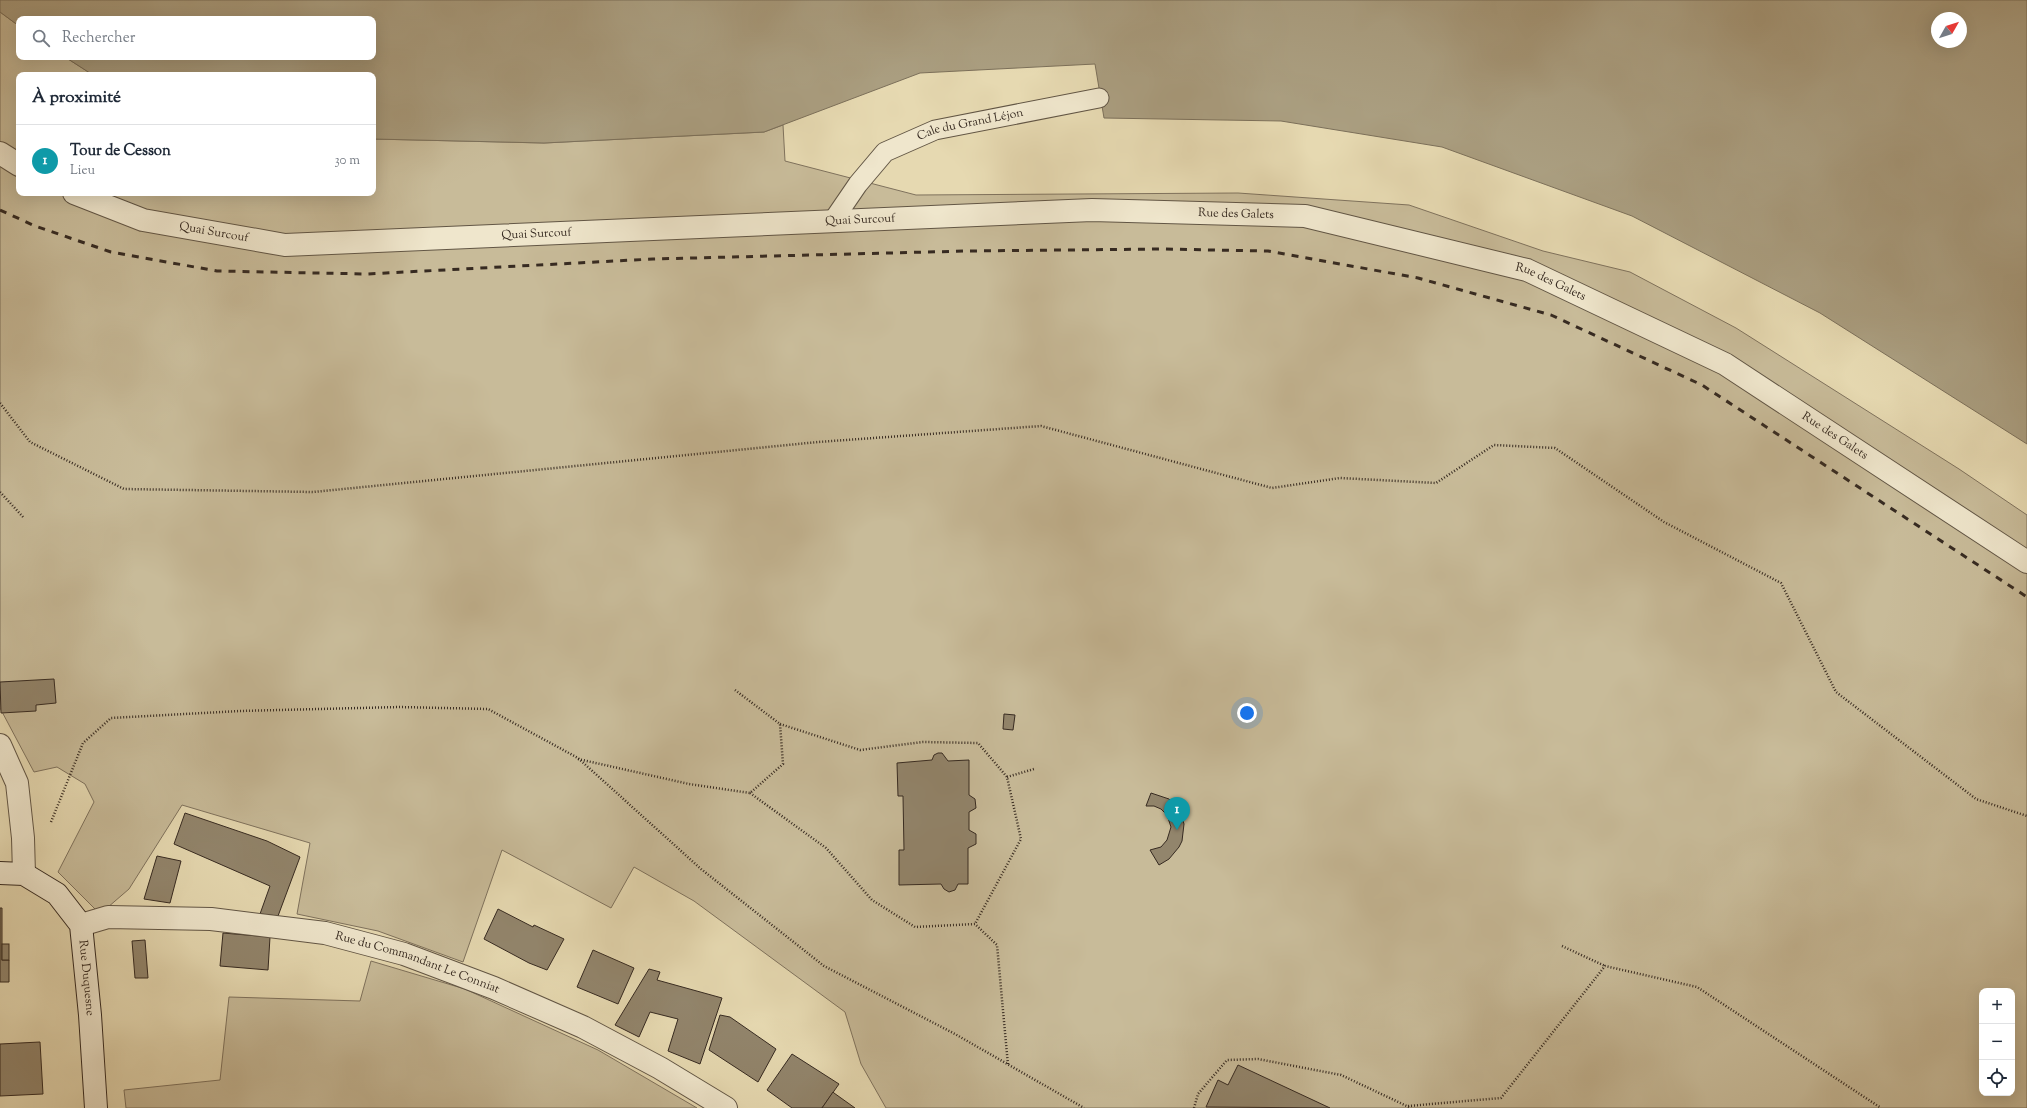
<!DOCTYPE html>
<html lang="fr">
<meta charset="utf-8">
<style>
body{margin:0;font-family:"Sorts Mill Goudy",serif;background:#f6f6f7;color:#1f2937}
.controls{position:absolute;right:12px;bottom:12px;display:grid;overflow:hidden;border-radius:8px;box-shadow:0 4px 16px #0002}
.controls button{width:36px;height:36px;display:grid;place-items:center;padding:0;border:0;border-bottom:1px solid #e0e1e3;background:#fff;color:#1f2937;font:20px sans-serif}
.compass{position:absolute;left:1931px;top:12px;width:36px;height:36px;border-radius:50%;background:#fff;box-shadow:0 4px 16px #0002;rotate:51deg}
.you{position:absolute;left:1247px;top:713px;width:14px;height:14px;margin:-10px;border:3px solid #fff;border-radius:50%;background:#1a73e8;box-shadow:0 0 0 6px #1a73e833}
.badge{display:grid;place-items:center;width:26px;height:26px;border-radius:50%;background:#8f2418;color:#fff;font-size:13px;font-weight:700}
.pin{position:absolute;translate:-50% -33px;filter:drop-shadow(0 1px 2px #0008)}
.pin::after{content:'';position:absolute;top:21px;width:14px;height:12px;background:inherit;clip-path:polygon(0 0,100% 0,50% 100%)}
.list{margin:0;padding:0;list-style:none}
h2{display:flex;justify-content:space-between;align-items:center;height:52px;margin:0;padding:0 16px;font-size:17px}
h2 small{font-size:13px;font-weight:400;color:#747a83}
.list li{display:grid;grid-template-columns:26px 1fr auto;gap:12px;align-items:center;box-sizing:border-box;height:72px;padding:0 16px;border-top:1px solid #e0e1e3}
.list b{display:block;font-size:15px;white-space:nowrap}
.list p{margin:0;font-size:13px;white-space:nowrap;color:#747a83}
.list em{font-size:13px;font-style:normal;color:#747a83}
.icon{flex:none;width:22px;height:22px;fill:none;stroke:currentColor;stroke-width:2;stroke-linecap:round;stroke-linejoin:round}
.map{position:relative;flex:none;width:2027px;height:1108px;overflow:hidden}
.search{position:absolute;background:#fff;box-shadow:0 4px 16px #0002;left:16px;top:16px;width:360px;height:44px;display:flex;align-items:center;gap:10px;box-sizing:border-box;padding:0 14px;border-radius:8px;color:#747a83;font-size:15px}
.panel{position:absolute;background:#fff;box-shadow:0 4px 16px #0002;left:16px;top:72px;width:360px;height:124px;border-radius:8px}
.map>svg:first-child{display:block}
.green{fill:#c8bb99;stroke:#7f725d;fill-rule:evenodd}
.water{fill:#aa9e80;stroke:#7c705a;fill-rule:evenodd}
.building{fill:#92856c;stroke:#362a21}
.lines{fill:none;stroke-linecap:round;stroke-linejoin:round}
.lane-casing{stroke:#625645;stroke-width:21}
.street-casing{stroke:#625645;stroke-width:24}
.secondary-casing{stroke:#362a21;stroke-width:24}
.path{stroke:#362a21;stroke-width:2.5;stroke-dasharray:1 2;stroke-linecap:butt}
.lane{stroke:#efe6cc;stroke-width:19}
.street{stroke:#efe6cc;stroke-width:22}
.secondary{stroke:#efe6cc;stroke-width:22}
.rail{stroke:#362a21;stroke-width:3;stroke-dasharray:7 7;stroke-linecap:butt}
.labels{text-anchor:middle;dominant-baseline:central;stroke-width:3.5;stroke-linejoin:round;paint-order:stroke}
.street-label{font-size:12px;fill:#362a21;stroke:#efe6cc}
</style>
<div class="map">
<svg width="2027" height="1108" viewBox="0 0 2027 1108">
<rect width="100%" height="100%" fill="#e6d9b1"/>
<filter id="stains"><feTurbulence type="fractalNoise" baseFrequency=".005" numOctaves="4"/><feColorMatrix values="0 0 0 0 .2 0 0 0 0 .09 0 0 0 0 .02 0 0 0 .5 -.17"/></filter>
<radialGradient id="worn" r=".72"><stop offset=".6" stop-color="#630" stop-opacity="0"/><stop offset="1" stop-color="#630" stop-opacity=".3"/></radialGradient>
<g class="green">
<path d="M 0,12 L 19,26 L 19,57 L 65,57 L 93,75 L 19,75 L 19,193 L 373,193 L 373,139 L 544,143 L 764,132 L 783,125 L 785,161 L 916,195 L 1238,193 L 1409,205 L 1543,251 L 1630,272 L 1736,328 L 1959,469 L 2027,515 L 2027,1108 L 886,1108 L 861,1064 L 845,1012 L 694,901 L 634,867 L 611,908 L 502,850 L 463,962 L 378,931 L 297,914 L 310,843 L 182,805 L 129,889 L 100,914 L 58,872 L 94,802 L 85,784 L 57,767 L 34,772 L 0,708 ZM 1982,991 L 2012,991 L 2012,1093 L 1982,1093 Z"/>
<path d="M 371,961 L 465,989 L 598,1050 L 697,1108 L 126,1108 L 124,1090 L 220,1080 L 229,997 L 360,1001 Z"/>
</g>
<path class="water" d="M 0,0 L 2027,0 L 2027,444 L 1820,313 L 1632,216 L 1442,147 L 1281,121 L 1104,118 L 1095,64 L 920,73 L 764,132 L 544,143 L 373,139 L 373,75 L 93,75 L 65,57 L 373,57 L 373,19 L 19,19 L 19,26 L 0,12 ZM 1937,18 L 1961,18 L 1961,42 L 1937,42 Z"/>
<g class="building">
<path d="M 54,679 L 56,703 L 36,705 L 36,711 L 1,713 L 0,682 Z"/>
<path d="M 1004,714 L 1015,715 L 1013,730 L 1003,729 Z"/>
<path d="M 938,753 L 942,753 L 948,761 L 969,760 L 969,795 L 975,799 L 976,808 L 969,812 L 969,830 L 976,834 L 976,844 L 968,848 L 968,884 L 958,884 L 955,890 L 949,892 L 944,889 L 941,884 L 899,885 L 899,850 L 904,850 L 903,796 L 898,796 L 897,763 L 932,760 L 934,755 Z"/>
<path d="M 1151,793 L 1169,799 L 1176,806 L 1181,814 L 1184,824 L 1182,841 L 1179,847 L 1169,859 L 1159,865 L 1150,850 L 1161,847 L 1167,840 L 1171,827 L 1167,815 L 1161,809 L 1154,806 L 1146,806 Z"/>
<path d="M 185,813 L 267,841 L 300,857 L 278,916 L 260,914 L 270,886 L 174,844 Z"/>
<path d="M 157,856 L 181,861 L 170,903 L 144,899 Z"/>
<path d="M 0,908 L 2,908 L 2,960 L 9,960 L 9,982 L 0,982 Z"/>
<path d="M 498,909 L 533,927 L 534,925 L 564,939 L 547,970 L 529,963 L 484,939 Z"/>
<path d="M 223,933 L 270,937 L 268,970 L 220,966 Z"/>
<path d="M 145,940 L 148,978 L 135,978 L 132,941 Z"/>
<rect x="2" y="944" width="7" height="16"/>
<path d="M 593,950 L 634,968 L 618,1004 L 577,987 Z"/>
<path d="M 649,969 L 660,972 L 657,980 L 722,998 L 700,1064 L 668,1051 L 678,1019 L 650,1012 L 639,1037 L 615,1025 Z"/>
<path d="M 720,1015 L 730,1017 L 776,1049 L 758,1082 L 709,1050 Z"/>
<path d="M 40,1042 L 43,1094 L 0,1096 L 0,1044 Z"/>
<path d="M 792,1054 L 839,1084 L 822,1108 L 792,1108 L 767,1090 Z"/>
<path d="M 1238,1065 L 1330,1108 L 1206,1107 L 1218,1080 L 1228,1085 Z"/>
<path d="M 833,1092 L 834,1093 L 855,1108 L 822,1108 Z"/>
</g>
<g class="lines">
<g class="lane-casing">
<g id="lane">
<path id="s1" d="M 832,222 L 858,184 L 885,152 L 935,130 L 1099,98"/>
</g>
</g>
<g class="street-casing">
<g id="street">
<path d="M 0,153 L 19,165"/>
<path id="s2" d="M 74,193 L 143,220 L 285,245 L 1092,210 L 1305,216 L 1527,270 L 1725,364 L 2027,562"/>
<path d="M 0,745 L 17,783 L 23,838 L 24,874"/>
<path id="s3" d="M 81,925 L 108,917 L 211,919 L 325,933 L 404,954 L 494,988 L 583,1027 L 660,1068 L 726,1108"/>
</g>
</g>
<g class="secondary-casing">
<g id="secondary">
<path id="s4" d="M 0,873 L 24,874 L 57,894 L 81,925 L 90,1015 L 96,1108"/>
</g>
</g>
<g class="path">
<path d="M 0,403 L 30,442 L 124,489 L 313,492 L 818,442 L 1041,426 L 1272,488 L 1340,478 L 1436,483 L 1494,445 L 1555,448 L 1664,522 L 1781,583 L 1836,692 L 1976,799 L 2027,816"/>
<path d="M 0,492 L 24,518"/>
<path d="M 780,724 L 860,750 L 923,742 L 978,743 L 1007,777 L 1021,839 L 975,924"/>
<path d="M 578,759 L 689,784 L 750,793 L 783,764 L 780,724 L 735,690"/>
<path d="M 1007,777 L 1034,769"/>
<path d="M 750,793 L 826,848 L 872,900 L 915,927 L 975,924 L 997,945 L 1008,1065"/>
<path d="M 51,822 L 83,743 L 111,718 L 240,711 L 399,707 L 488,709 L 578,758 L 701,869 L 824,966 L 955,1034 L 1084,1108"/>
<path d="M 1562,946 L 1605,966"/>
<path d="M 1408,1106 L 1501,1098 L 1605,966 L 1697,987 L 1881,1108"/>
<path d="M 1194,1108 L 1198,1094 L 1227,1060 L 1258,1059 L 1341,1075 L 1411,1108"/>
</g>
<use href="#lane" class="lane"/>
<use href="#street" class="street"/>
<use href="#secondary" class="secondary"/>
<path class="rail" d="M 0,210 L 35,226 L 111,252 L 217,271 L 367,274 L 653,259 L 967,251 L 1161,249 L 1268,251 L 1418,278 L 1551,315 L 1702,385 L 2027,597"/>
</g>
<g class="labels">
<g class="street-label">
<text stroke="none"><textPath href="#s1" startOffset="178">Cale du Grand Léjon</textPath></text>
<text stroke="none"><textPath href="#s2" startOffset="1170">Rue des Galets</textPath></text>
<text stroke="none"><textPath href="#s2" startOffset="794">Quai Surcouf</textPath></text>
<text stroke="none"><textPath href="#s2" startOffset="146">Quai Surcouf</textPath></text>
<text stroke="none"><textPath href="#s2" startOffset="470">Quai Surcouf</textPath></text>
<text stroke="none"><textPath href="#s2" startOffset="1494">Rue des Galets</textPath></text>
<text stroke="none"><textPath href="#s2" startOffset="1818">Rue des Galets</textPath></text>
<text stroke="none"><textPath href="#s3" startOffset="343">Rue du Commandant Le Conniat</textPath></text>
<text stroke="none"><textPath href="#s4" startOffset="155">Rue Duquesne</textPath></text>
</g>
</g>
<rect width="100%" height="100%" filter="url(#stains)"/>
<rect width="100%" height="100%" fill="url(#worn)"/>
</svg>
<div class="controls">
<button>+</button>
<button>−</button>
<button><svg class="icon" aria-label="locate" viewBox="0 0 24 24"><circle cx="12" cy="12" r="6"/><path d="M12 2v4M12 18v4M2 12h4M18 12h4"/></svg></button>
</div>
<svg class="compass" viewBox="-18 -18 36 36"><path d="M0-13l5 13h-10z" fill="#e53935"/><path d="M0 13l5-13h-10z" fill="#747a83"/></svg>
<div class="you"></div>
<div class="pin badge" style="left:1177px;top:830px;background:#0f9aa8">1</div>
<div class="search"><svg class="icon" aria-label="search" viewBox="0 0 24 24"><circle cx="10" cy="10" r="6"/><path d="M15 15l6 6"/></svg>Rechercher</div>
<section class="panel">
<h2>À proximité<small></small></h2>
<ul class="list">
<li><span class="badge" style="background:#0f9aa8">1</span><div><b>Tour de Cesson</b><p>Lieu</p></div><em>30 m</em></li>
</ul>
</section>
</div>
